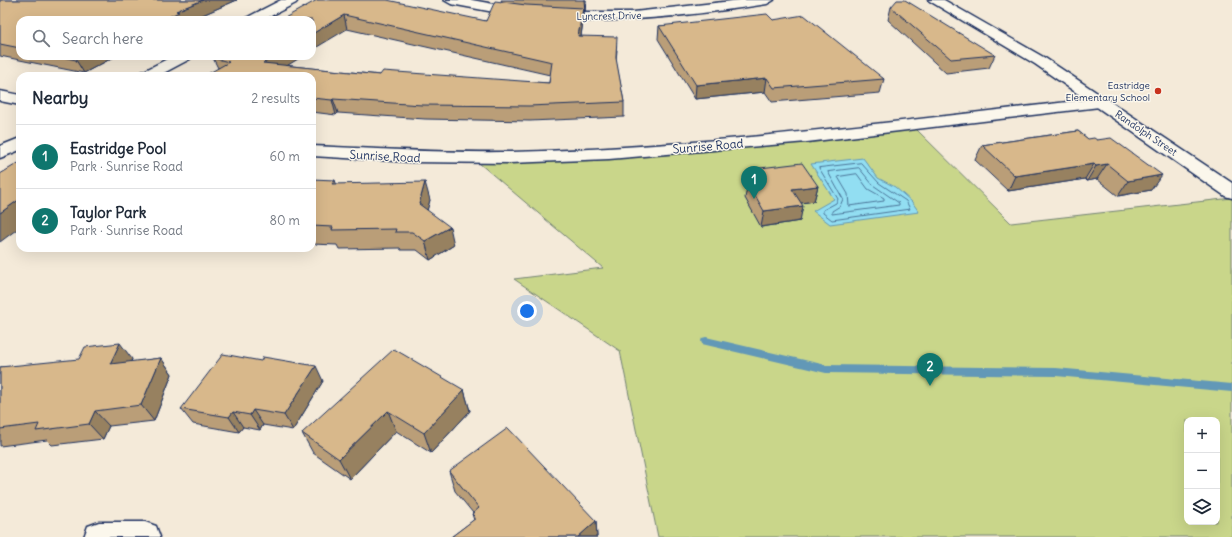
<!DOCTYPE html>
<meta charset="utf-8">
<style>
body{margin:0;font-family:Delius,sans-serif;background:#f2f2f3;color:#1f2937}
.controls{position:absolute;right:12px;bottom:12px;display:grid;overflow:hidden;border-radius:8px;box-shadow:0 4px 16px #0002}
.controls button{width:36px;height:36px;display:grid;place-items:center;padding:0;border:0;border-bottom:1px solid #e0e1e3;background:#fff;color:#1f2937;font:20px sans-serif}
.you{position:absolute;left:527px;top:311px;width:14px;height:14px;margin:-10px;border:3px solid #fff;border-radius:50%;background:#1a73e8;box-shadow:0 0 0 6px #1a73e833}
.badge{display:grid;place-items:center;width:26px;height:26px;border-radius:50%;background:#0f766e;color:#fff;font-size:13px;font-weight:700}
.pin{position:absolute;translate:-50% -33px;filter:drop-shadow(0 1px 2px #0008)}
.pin::after{content:'';position:absolute;top:21px;width:14px;height:12px;background:inherit;clip-path:polygon(0 0,100% 0,50% 100%)}
.list{margin:0;padding:0;list-style:none}
h2{display:flex;justify-content:space-between;align-items:center;height:52px;margin:0;padding:0 16px;font-size:17px}
h2 small{font-size:13px;font-weight:400;color:#747a83}
.list li{display:grid;grid-template-columns:26px 1fr auto;gap:12px;align-items:center;box-sizing:border-box;height:64px;padding:0 16px;border-top:1px solid #e0e1e3}
.list b{display:block;font-size:15px;white-space:nowrap}
.list p{margin:0;font-size:13px;white-space:nowrap;color:#747a83}
.list em{font-size:13px;font-style:normal;color:#747a83}
.icon{flex:none;width:22px;height:22px;fill:none;stroke:currentColor;stroke-width:2;stroke-linecap:round;stroke-linejoin:round}
.map{position:relative;flex:none;width:1232px;height:537px;overflow:hidden}
.search{position:absolute;background:#fff;box-shadow:0 4px 16px #0002;left:16px;top:16px;width:300px;height:44px;display:flex;align-items:center;gap:10px;box-sizing:border-box;padding:0 14px;border-radius:12px;color:#747a83;font-size:15px}
.panel{position:absolute;background:#fff;box-shadow:0 4px 16px #0002;left:16px;top:72px;width:300px;height:180px;border-radius:12px}
.map>svg:first-child{display:block}
.green{fill:#c9d68a;stroke:#728274;fill-rule:evenodd}
.water{fill:#92def2;stroke:#6298b7}
.lines{fill:none;stroke-linecap:round;stroke-linejoin:round}
.shore{stroke:#4b7599;stroke-width:1}
.stream{fill:#6298b7;fill-rule:evenodd}
.street-casing{stroke:#1b2f5e;stroke-width:3}
.secondary-casing{stroke:#1b2f5e;stroke-width:3}
.street{fill:#fbf7ec;fill-rule:evenodd}
.secondary{fill:#fbf7ec;fill-rule:evenodd}
.wall{fill:#ba9e78;stroke:#1b2f5e}
.shaded-wall{fill:#978161;stroke:#1b2f5e}
.building{fill:#d8b88b;stroke:#1b2f5e}
.poi-dot{fill:#c8321e;stroke:#fbf7ec;stroke-width:1.5}
.labels{text-anchor:middle;dominant-baseline:central;stroke-width:3;stroke-linejoin:round;paint-order:stroke}
.far-street-label{font-size:10px;fill:#1b2f5e;stroke:#fbf7ec}
.far-poi-label{font-size:10px;fill:#1b2f5e;stroke:#fbf7ec;text-anchor:end}
.street-label{font-size:12px;fill:#1b2f5e;stroke:#fbf7ec}
</style>
<div class="map">
<svg width="1232" height="537" viewBox="0 0 1232 537">
<rect width="100%" height="100%" fill="#f4ead9"/>
<filter id="ink" filterUnits="userSpaceOnUse"><feTurbulence type="fractalNoise" baseFrequency=".025" numOctaves="2"/><feDisplacementMap in="SourceGraphic" scale="8" xChannelSelector="R" yChannelSelector="G"/><feConvolveMatrix kernelMatrix="1 2 1 2 8 2 1 2 1" color-interpolation-filters="sRGB"/></filter>
<g filter="url(#ink)">
<path class="green" d="M 911,124 L 1011,223 L 1232,198 L 1232,537 L 658,537 L 620,351 L 514,279 L 603,268 L 473,158 L 534,158 ZM 1187,420 L 1217,420 L 1217,522 L 1187,522 Z"/>
<path class="water" d="M 863,158 L 878,178 L 895,187 L 912,202 L 919,212 L 830,224 L 813,211 L 834,199 L 811,164 Z"/>
<g class="lines">
<g class="shore">
<path d="M 861,163 L 879,183 L 906,201 L 910,209 L 832,220 L 823,213 L 823,210 L 836,203 L 838,199 L 819,168 Z"/>
<path d="M 859,168 L 873,185 L 899,203 L 899,205 L 832,214 L 832,211 L 840,206 L 843,199 L 828,172 Z"/>
<path d="M 857,174 L 868,189 L 884,198 L 884,201 L 849,206 L 848,194 L 838,177 Z"/>
</g>
<path class="stream" d="M 706,337 L 826,365 L 1056,368 L 1232,384 L 1232,392 L 1056,376 L 826,373 L 702,344 L 701,341 L 702,338 Z"/>
<g class="street-casing">
<g id="street">
<path d="M 281,0 L 298,0 L 296,3 L 263,20 L 246,20 L 248,17 Z"/>
<path d="M 444,0 L 472,0 L 521,9 L 526,10 L 528,13 L 526,16 L 521,17 L 451,4 Z"/>
<path d="M 741,0 L 774,0 L 767,4 C 696,15 626,23 554,20 L 549,19 L 547,16 L 549,13 L 554,12 L 634,12 Z"/>
<path d="M 173,56 L 192,56 L 190,59 L 158,76 L 138,76 L 140,73 Z"/>
<path d="M 0,91 L 20,95 L 20,105 L 0,101 Z"/>
<path d="M 1102,98 L 1108,100 L 1110,103 L 1108,106 L 807,142 L 609,159 L 510,163 L 411,162 L 312,156 L 312,146 C 378,149 445,153 511,152 C 709,147 906,120 1102,98 Z"/>
<path d="M 20,138 L 20,150 L 0,158 L 0,146 Z"/>
<path d="M 99,522 L 145,522 L 156,526 L 160,537 L 84,537 L 88,526 Z"/>
</g>
</g>
<g class="secondary-casing">
<path id="secondary" d="M 928,0 L 944,0 L 1045,58 L 1232,183 L 1232,198 L 1225,196 L 1035,64 Z"/>
</g>
<use href="#street" class="street"/>
<use href="#secondary" class="secondary"/>
</g>
<g class="wall">
<path d="M 0,0 L 237,0 L 191,20 L 20,20 L 20,56 L 116,56 L 84,73 L 0,56 Z"/>
<path d="M 317,0 L 486,21 L 502,2 L 501,0 L 586,0 L 585,11 L 583,10 L 583,21 L 581,36 L 617,50 L 616,61 L 624,102 L 624,117 L 530,121 L 425,119 L 338,113 L 336,115 L 312,112 L 312,76 L 218,68 L 213,58 L 380,75 L 549,83 L 550,75 L 347,29 Z"/>
<path d="M 891,7 L 995,55 L 989,68 L 946,73 L 888,20 Z"/>
<path d="M 773,20 L 884,79 L 880,93 L 772,102 L 765,92 L 695,99 L 658,39 L 659,26 Z"/>
<path d="M 1078,131 L 1151,190 L 1118,196 L 1097,179 L 1087,181 L 1085,179 L 1008,191 L 975,160 L 982,145 Z"/>
<path d="M 312,179 L 336,184 L 430,200 L 427,210 L 454,245 L 430,260 L 417,250 L 401,250 L 400,248 L 339,249 L 337,245 L 312,244 Z"/>
<path d="M 748,183 L 818,186 L 814,201 L 801,203 L 800,221 L 761,227 L 745,198 Z"/>
<path d="M 161,358 L 172,374 L 154,421 L 109,426 L 103,439 L 52,445 L 47,440 L 0,446 L 0,367 L 132,359 L 131,362 Z"/>
<path d="M 323,381 L 293,430 L 263,425 L 260,430 L 243,427 L 239,432 L 193,424 L 181,409 Z"/>
<path d="M 464,390 L 470,411 L 431,453 L 396,431 L 350,479 L 313,453 L 302,433 Z"/>
<path d="M 449,471 L 596,521 L 597,537 L 451,537 L 474,520 L 472,514 L 473,513 L 455,491 Z"/>
</g>
<g class="shaded-wall">
<path d="M 203,0 L 237,0 L 191,20 L 162,20 L 176,11 Z"/>
<path d="M 584,0 L 586,0 L 585,11 Z"/>
<path d="M 583,8 L 583,21 L 579,50 L 578,36 Z"/>
<path d="M 344,15 L 347,29 L 312,50 L 312,34 Z"/>
<path d="M 83,56 L 116,56 L 84,73 L 76,60 Z"/>
<path d="M 275,56 L 303,56 L 270,76 L 263,63 Z"/>
<path d="M 767,78 L 765,92 L 695,99 L 696,85 Z"/>
<path d="M 333,99 L 338,113 L 336,115 L 332,100 Z"/>
<path d="M 1094,164 L 1085,179 L 1008,191 L 1015,176 Z"/>
<path d="M 1107,164 L 1097,179 L 1087,181 L 1096,166 Z"/>
<path d="M 1162,175 L 1151,190 L 1118,196 L 1128,181 Z"/>
<path d="M 335,180 L 341,198 L 332,184 Z"/>
<path d="M 425,182 L 430,200 L 424,222 L 419,204 Z"/>
<path d="M 818,186 L 814,201 L 789,205 L 792,189 Z"/>
<path d="M 20,199 L 20,227 L 0,242 L 0,213 Z"/>
<path d="M 803,206 L 800,221 L 761,227 L 764,211 Z"/>
<path d="M 450,227 L 454,245 L 430,260 L 425,241 Z"/>
<path d="M 120,343 L 132,359 L 123,380 L 110,364 Z"/>
<path d="M 161,358 L 172,374 L 154,421 L 141,405 Z"/>
<path d="M 316,366 L 323,381 L 293,430 L 284,415 Z"/>
<path d="M 464,390 L 470,411 L 431,453 L 424,433 Z"/>
<path d="M 253,410 L 263,425 L 260,430 L 250,415 Z"/>
<path d="M 95,411 L 109,426 L 103,439 L 89,424 Z"/>
<path d="M 388,411 L 396,431 L 350,479 L 339,459 Z"/>
<path d="M 233,412 L 243,427 L 239,432 L 229,417 Z"/>
<path d="M 596,521 L 597,537 L 578,537 Z"/>
</g>
<g class="building">
<path d="M 0,0 L 203,0 L 176,11 L 179,12 L 162,20 L 20,20 L 20,48 L 0,44 Z"/>
<path d="M 317,0 L 387,0 L 486,21 L 495,1 L 526,5 L 583,8 L 578,36 L 617,37 L 616,58 L 624,102 L 529,106 L 422,105 L 333,99 L 332,100 L 312,98 L 312,76 L 204,76 L 229,62 L 213,58 L 217,56 L 275,56 L 263,63 L 380,75 L 383,71 L 549,83 L 552,62 L 344,15 L 312,34 L 312,20 L 281,20 Z"/>
<path d="M 897,0 L 905,0 L 995,55 L 951,59 L 891,7 Z"/>
<path d="M 767,14 L 773,20 L 804,15 L 884,79 L 774,88 L 767,78 L 696,85 L 659,26 Z"/>
<path d="M 58,56 L 83,56 L 76,60 Z"/>
<path d="M 1078,131 L 1088,139 L 1094,138 L 1097,140 L 1111,138 L 1162,175 L 1128,181 L 1107,164 L 1096,166 L 1094,164 L 1015,176 L 982,145 Z"/>
<path d="M 20,162 L 20,199 L 0,213 L 0,174 Z"/>
<path d="M 802,163 L 818,186 L 792,189 L 803,206 L 764,211 L 748,183 L 760,168 Z"/>
<path d="M 312,179 L 335,180 L 332,184 L 425,182 L 419,204 L 450,227 L 425,241 L 412,232 L 395,232 L 396,229 L 332,230 L 333,227 L 312,226 Z"/>
<path d="M 120,343 L 110,364 L 161,358 L 141,405 L 95,411 L 89,424 L 36,431 L 39,424 L 0,429 L 0,367 L 79,359 L 85,347 Z"/>
<path d="M 394,349 L 464,390 L 424,433 L 388,411 L 339,459 L 302,433 Z"/>
<path d="M 223,354 L 261,361 L 263,357 L 316,366 L 284,415 L 253,410 L 250,415 L 233,412 L 229,417 L 181,409 Z"/>
<path d="M 508,428 L 596,521 L 578,537 L 451,537 L 476,518 L 472,514 L 479,508 L 449,471 Z"/>
</g>
</g>
<circle class="poi-dot" cx="1158" cy="91" r="4"/>
<g class="labels">
<g class="far-street-label">
<text transform="translate(609 16) rotate(-1)">Lyncrest Drive</text>
<text transform="translate(1146 133) rotate(34)">Randolph Street</text>
</g>
<g class="far-poi-label">
<text x="1150" y="85">Eastridge<tspan x="1150" dy="12">Elementary School</tspan></text>
</g>
<g class="street-label">
<text transform="translate(708 146) rotate(-5)">Sunrise Road</text>
<text transform="translate(385 156) rotate(3)">Sunrise Road</text>
</g>
</g>
</svg>
<div class="controls">
<button>+</button>
<button>−</button>
<button><svg class="icon" aria-label="layers" viewBox="0 0 24 24"><path d="M12 4l9 5-9 5-9-5zM3 14l9 5 9-5"/></svg></button>
</div>
<div class="you"></div>
<div class="pin badge" style="left:754px;top:199px">1</div>
<div class="pin badge" style="left:930px;top:386px">2</div>
<div class="search"><svg class="icon" aria-label="search" viewBox="0 0 24 24"><circle cx="10" cy="10" r="6"/><path d="M15 15l6 6"/></svg>Search here</div>
<section class="panel">
<h2>Nearby<small>2 results</small></h2>
<ul class="list">
<li><span class="badge">1</span><div><b>Eastridge Pool</b><p>Park · Sunrise Road</p></div><em>60 m</em></li>
<li><span class="badge">2</span><div><b>Taylor Park</b><p>Park · Sunrise Road</p></div><em>80 m</em></li>
</ul>
</section>
</div>
